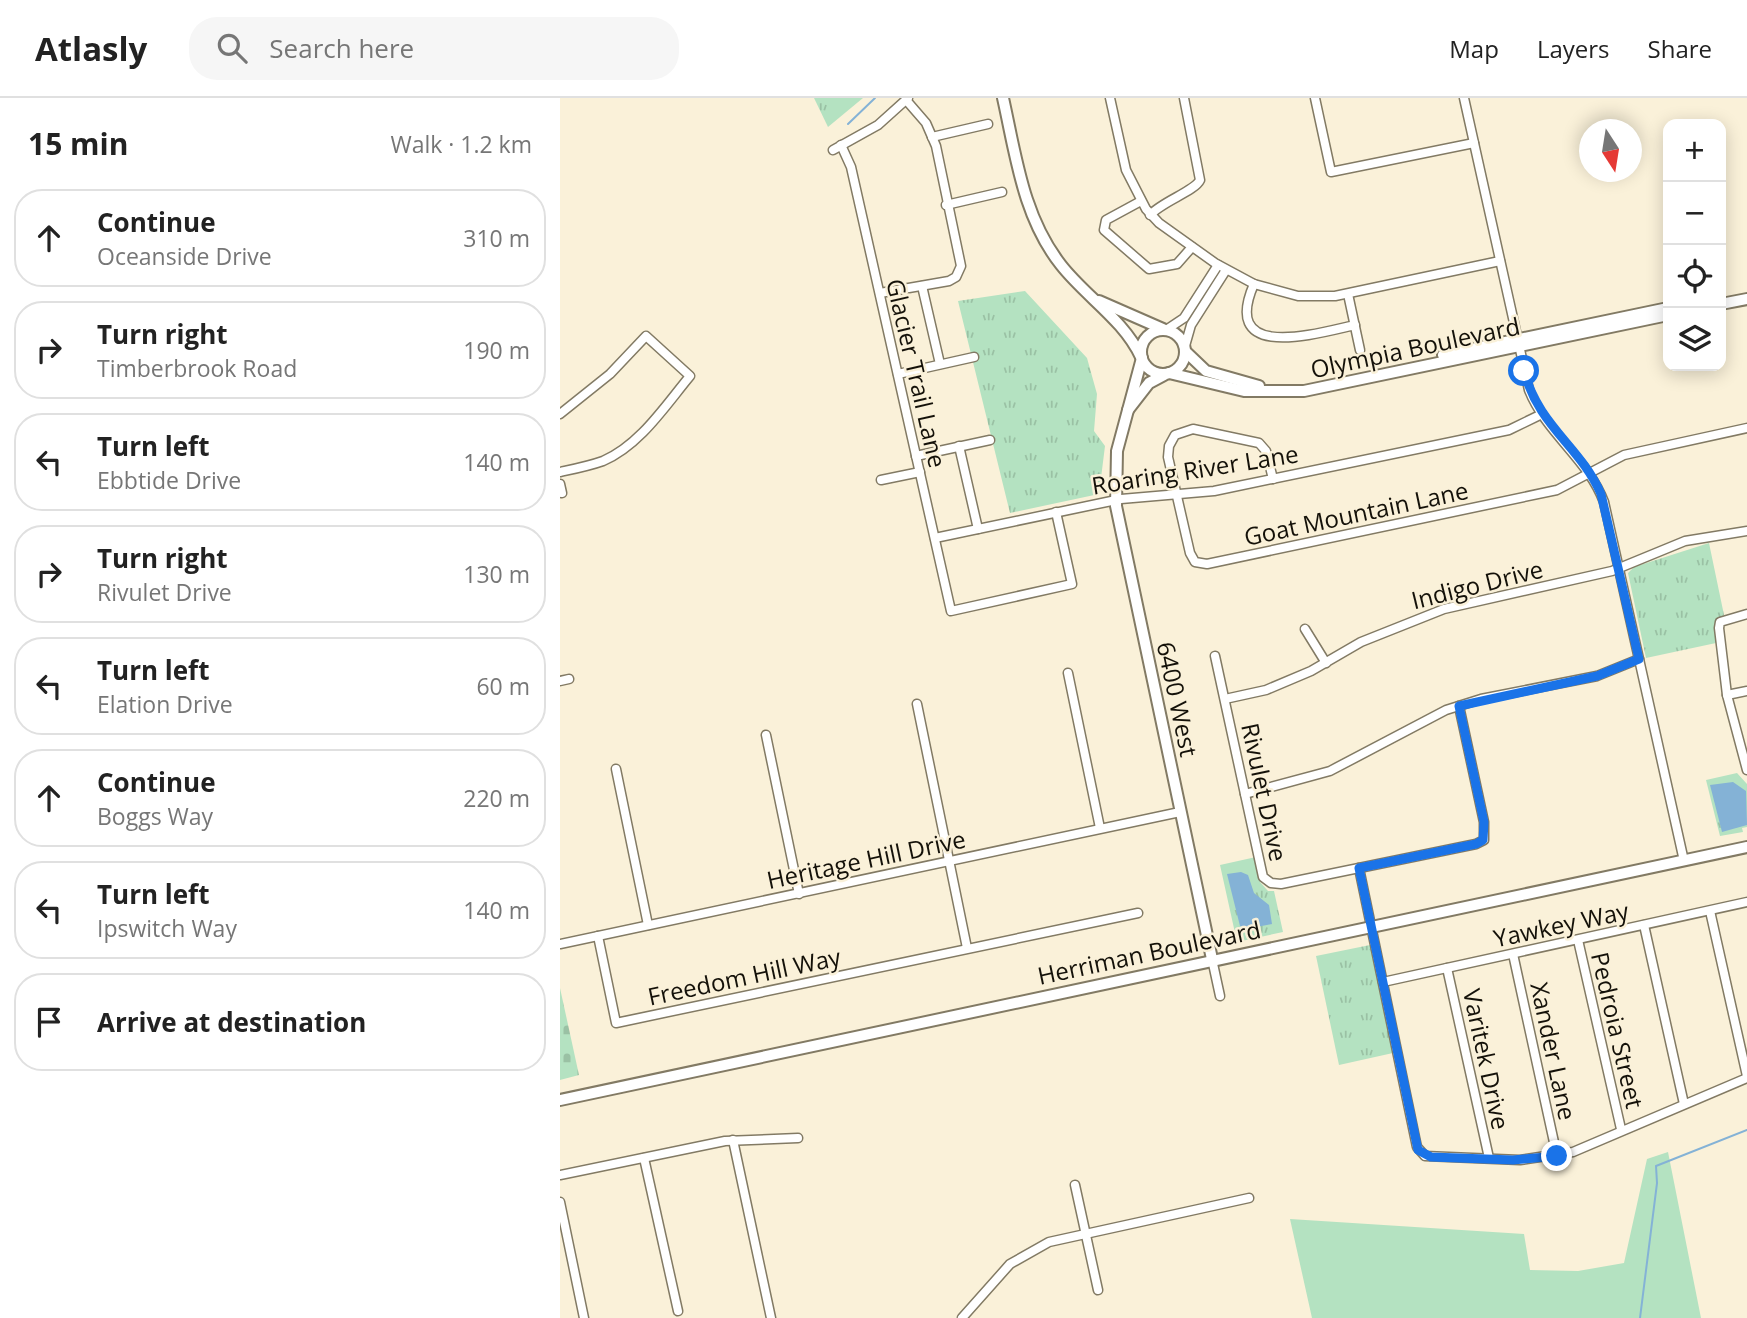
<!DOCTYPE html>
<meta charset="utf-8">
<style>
body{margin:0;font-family:"Open Sans",sans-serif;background:#f6f6f6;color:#222}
.controls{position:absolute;right:21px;top:21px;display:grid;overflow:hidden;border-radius:14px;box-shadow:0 4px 18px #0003}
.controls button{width:63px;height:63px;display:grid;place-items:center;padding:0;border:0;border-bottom:2px solid #e0e0e0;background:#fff;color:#222;font:35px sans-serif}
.compass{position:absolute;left:1019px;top:21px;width:63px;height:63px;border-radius:50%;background:#fff;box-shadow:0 4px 18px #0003;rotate:168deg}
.stop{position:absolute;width:21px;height:21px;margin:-16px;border:5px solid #1a73e8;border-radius:50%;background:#fff}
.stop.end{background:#1a73e8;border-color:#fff;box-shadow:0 2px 7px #0008}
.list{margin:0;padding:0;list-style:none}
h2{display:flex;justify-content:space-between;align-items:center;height:91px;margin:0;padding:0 28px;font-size:30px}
h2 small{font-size:23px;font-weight:400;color:#767676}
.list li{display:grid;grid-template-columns:46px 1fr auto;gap:21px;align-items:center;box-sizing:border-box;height:98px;margin:0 14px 14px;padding:0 14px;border:2px solid #e0e0e0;border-radius:28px}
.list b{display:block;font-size:26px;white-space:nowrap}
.list p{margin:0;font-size:23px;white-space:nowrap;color:#767676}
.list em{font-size:23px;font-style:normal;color:#767676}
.icon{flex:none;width:38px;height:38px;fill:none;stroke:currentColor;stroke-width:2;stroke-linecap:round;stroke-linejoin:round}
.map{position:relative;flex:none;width:1187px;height:1220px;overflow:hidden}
header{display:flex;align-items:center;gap:42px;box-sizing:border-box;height:98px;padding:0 35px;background:#fff;border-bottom:2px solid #e0e0e0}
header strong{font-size:33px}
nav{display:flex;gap:38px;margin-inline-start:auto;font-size:24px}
.search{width:490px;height:63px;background:#f6f6f6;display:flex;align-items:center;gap:18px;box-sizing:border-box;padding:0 24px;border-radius:28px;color:#767676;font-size:26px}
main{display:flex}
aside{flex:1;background:#fff}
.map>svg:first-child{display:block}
.grass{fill:#b4e2c1}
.cemetery{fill:url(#cemetery-stones)}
.park{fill:url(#park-tufts)}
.water{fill:#84b2d6}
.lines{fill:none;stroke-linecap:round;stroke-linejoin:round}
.stream{stroke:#84b2d6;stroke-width:2}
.street-casing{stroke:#827a64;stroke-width:11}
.secondary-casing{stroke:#827a64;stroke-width:14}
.street{stroke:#fff;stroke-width:8}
.secondary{stroke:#fff;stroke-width:10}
.route{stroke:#1a73e8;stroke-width:9}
.labels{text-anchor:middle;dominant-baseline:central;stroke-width:5;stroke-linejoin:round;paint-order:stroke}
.street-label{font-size:24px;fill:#141109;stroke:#faf1d9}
</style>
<header>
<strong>Atlasly</strong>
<div class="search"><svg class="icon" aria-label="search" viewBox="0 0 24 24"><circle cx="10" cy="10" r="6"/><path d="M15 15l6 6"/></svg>Search here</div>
<nav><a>Map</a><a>Layers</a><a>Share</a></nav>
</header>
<main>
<aside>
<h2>15 min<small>Walk · 1.2 km</small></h2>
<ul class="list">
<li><svg class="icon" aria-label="ahead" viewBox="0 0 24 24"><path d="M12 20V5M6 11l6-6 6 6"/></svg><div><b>Continue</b><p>Oceanside Drive</p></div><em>310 m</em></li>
<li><svg class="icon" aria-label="right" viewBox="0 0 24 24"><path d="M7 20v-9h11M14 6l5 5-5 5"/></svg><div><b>Turn right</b><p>Timberbrook Road</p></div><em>190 m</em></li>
<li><svg class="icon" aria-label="left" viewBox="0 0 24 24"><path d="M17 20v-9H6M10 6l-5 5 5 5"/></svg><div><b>Turn left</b><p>Ebbtide Drive</p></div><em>140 m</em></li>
<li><svg class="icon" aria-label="right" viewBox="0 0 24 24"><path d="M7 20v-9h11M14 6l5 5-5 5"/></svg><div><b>Turn right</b><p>Rivulet Drive</p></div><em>130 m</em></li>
<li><svg class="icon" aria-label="left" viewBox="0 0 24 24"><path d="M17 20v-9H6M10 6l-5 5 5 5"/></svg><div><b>Turn left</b><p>Elation Drive</p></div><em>60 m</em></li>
<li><svg class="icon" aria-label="ahead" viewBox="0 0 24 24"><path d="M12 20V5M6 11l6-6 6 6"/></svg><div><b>Continue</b><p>Boggs Way</p></div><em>220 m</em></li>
<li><svg class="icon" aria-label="left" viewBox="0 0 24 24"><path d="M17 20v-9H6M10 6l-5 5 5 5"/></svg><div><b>Turn left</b><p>Ipswitch Way</p></div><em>140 m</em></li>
<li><svg class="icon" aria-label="arrive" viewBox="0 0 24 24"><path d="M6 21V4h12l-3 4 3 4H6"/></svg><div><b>Arrive at destination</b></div></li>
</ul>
</aside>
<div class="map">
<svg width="1187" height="1220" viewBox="0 0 1187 1220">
<defs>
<pattern id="cemetery-stones" width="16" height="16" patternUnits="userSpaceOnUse" patternTransform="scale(1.75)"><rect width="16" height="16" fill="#b4e2c1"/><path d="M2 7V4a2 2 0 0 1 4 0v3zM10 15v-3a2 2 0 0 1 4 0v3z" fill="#9ac1a4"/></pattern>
<pattern id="park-tufts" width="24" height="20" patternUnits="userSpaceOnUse" patternTransform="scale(1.75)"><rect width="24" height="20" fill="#b4e2c1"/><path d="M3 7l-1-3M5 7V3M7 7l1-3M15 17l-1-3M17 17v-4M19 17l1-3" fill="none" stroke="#9ac1a4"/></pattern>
</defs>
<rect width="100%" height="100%" fill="#faf1d9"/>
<path class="grass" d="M 1108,1054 L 1141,1220 L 752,1220 L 730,1121 L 964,1136 L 970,1172 L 1018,1173 L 1064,1165 L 1087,1061 Z"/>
<path class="cemetery" d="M 0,890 L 19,977 L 0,982 Z"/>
<g class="park">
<path d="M 254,0 L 303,0 L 268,29 Z"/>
<path d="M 465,193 L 527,260 L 537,296 L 534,333 L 545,348 L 539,396 L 450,415 L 398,203 Z"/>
<path d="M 1149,445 L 1164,517 L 1155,527 L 1156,545 L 1086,560 L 1068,475 L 1074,469 Z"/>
<path d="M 1177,675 L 1187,686 L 1187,729 L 1182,730 L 1183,734 L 1160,738 L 1146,682 Z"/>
<path d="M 696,759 L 700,784 L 708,793 L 714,793 L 723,834 L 677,844 L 660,767 Z"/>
<path d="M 810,847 L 833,955 L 779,967 L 756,858 Z"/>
</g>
<g class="water">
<path d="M 1173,684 L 1186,693 L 1187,727 L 1162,734 L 1150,687 Z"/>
<path d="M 681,774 L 688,777 L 694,795 L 709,807 L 712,826 L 686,831 L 680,828 L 667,776 Z"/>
</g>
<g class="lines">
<g class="stream">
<path d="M 288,26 L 315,0"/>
<path d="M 1080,1220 L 1097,1085 L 1096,1068 L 1187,1032"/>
</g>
<g class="street-casing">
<g id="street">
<path d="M 550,0 L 566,72 L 586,111 L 599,125 L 655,165 L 694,186 L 738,198 L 775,198 L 940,163"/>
<path d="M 755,0 L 771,74 L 914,45"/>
<path d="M 904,0 L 969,292 C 986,335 1028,361 1044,404 L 1124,763"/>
<path d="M 372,39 L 428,26"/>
<path d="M 281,47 L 291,69 L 391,513 L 512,486 L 496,414"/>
<path d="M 273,52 L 318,27 L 348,0"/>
<path d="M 581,103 L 546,122 L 544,132 L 589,171 L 617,166 L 632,149"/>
<path d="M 386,107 L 442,94"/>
<path d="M 590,117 C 603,103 635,93 640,82 L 624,0"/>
<path d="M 694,186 C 660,264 755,236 795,227"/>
<path d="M 362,188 L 380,266"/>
<path d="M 320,195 L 389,183 L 396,179 L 401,168 L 376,48 L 366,25 L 346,2"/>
<path d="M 788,196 L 800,252"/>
<path d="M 606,232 L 624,220 L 658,167"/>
<path d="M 625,248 L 631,227 L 666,172"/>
<path d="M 338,276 L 414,259"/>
<path d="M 0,316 L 50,276 L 86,238 L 130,278 C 105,308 80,347 43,363 C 29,368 14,371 0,374"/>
<path d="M 399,348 L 418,431"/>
<path d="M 356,358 L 430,342"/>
<path d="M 713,381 L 706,353 L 699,345 L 633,331 L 615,337 L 609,348 L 608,359 L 630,455 L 635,464 L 647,466 L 997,392 L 1064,357 L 1187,330"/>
<path d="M 321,382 L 360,374"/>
<path d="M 0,386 L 2,395"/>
<path d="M 375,440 L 561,401 L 654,393 L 949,332 L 982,316"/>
<path d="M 1187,516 L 1160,524 L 1159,530 L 1167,597 L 1187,672"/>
<path d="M 745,531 L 766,565"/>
<path d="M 655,558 L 703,779 L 711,785 L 721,786 L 916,746 L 924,742 L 924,724 L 899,608"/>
<path d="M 508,575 L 540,730"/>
<path d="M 0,583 L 9,581"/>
<path d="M 1167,597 L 1187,593"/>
<path d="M 665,601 L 706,592 L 751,573 L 801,544 L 884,511 L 1052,473 L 1125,443 L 1187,433"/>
<path d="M 357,606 L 407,850"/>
<path d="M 206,637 L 239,796"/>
<path d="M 56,671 L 88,827"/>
<path d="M 685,696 L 770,673 L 886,612 L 921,601 L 1037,578 L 1079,561"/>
<path d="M 799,770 L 857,1049 L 865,1058 L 960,1062 L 1013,1054 L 1187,980"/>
<path d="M 1150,813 L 1187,978"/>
<path d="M 1084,827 L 1124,1006"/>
<path d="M 38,838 L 56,925 L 578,815"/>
<path d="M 1018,842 L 1061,1031"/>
<path d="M 0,846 L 620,714"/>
<path d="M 953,856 L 997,1058"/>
<path d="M 652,861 L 660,898"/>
<path d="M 887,870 L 929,1060"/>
<path d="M 823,884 L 1187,804"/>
<path d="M 173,1042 L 211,1220"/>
<path d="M 84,1060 L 118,1213"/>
<path d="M 0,1077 L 165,1043 L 238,1040"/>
<path d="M 515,1087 L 538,1192"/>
<path d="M 0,1104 L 24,1220"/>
<path d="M 402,1220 L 450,1166 L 489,1144 L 689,1100"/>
</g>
</g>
<g class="secondary-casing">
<g id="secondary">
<path d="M 443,0 C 456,58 463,119 501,167 C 526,199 563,221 581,259"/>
<path d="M 539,203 L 603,231"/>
<path d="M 1161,206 L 1187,201"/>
<circle cx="603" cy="254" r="22"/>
<path d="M 625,253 L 646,273 L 699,288"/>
<path d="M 883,257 L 1108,210"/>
<path d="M 582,260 L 557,353 L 556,408 L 652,861"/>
<path d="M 609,275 L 684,293 L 744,293 L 1108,217"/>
<path d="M 568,312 L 589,285 L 604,277"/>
<path d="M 0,1002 L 1187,749"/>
</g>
</g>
<use href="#street" class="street"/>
<use href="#secondary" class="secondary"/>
</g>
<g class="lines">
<path class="route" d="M 964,273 C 979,329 1020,348 1041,396 L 1079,561 L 1037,578 L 899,608 L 924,724 L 923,742 L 916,746 L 799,770 L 858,1052 L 871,1059 L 953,1062 L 997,1058"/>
</g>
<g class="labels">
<g class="street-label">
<text transform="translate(855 249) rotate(-12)">Olympia Boulevard</text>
<text transform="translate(357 275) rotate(77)">Glacier Trail Lane</text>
<text transform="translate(635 371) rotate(-9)">Roaring River Lane</text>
<text transform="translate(796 415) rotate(-12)">Goat Mountain Lane</text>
<text transform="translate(917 486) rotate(-14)">Indigo Drive</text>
<text transform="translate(618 601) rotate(78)">6400 West</text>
<text transform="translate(705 694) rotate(78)">Rivulet Drive</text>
<text transform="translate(306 761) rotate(-12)">Heritage Hill Drive</text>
<text transform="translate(1001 826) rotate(-12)">Yawkey Way</text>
<text transform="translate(589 854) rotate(-12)">Herriman Boulevard</text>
<text transform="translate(184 878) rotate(-12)">Freedom Hill Way</text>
<text transform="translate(1058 932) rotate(77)">Pedroia Street</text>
<text transform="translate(994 953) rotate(78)">Xander Lane</text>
<text transform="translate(927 961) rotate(78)">Varitek Drive</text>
</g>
</g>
</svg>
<div class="controls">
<button>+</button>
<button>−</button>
<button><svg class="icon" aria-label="locate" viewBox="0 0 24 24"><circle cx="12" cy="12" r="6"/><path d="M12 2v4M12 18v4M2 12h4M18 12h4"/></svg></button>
<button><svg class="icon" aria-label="layers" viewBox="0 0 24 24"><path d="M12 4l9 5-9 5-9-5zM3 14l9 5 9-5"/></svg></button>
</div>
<svg class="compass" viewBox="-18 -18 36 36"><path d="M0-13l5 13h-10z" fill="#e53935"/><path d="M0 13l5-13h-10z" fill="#767676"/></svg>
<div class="stop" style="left:964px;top:273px"></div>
<div class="stop end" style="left:997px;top:1058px"></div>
</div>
</main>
